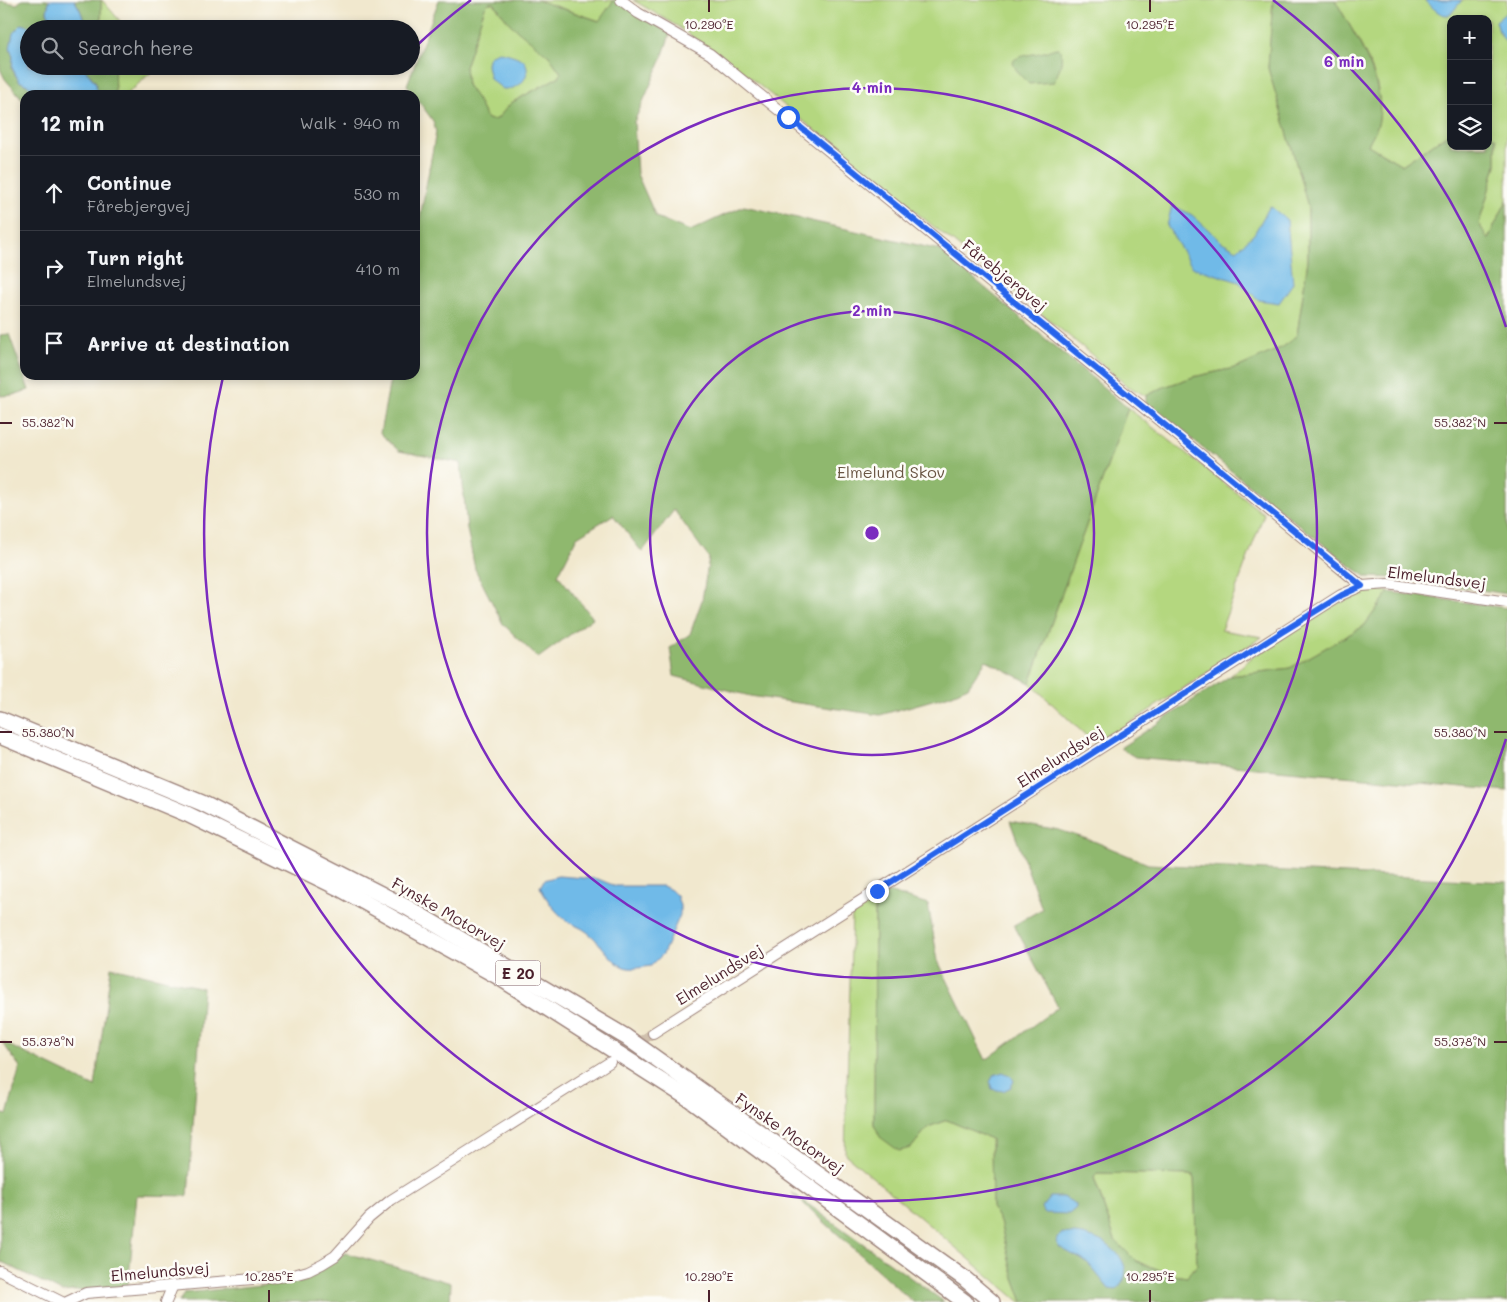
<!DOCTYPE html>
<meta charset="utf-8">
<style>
body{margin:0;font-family:Mali,sans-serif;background:#20242c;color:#f1f3f6}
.controls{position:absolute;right:15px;top:15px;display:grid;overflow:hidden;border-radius:10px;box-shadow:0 2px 8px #0003}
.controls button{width:45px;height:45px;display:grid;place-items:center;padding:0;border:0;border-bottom:1px solid #363941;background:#171b24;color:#f1f3f6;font:25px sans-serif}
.stop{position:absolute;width:15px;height:15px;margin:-11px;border:4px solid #2563eb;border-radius:50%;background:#fff}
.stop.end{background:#2563eb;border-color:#fff;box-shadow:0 1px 5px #0008}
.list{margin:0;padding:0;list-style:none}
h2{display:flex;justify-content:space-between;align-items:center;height:65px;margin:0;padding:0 20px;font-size:21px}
h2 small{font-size:16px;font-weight:400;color:#9ea1a6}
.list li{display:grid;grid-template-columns:32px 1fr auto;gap:15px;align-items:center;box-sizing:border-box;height:75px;padding:0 20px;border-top:1px solid #363941}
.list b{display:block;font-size:19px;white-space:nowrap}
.list p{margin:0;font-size:16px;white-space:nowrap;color:#9ea1a6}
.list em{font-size:16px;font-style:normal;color:#9ea1a6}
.icon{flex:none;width:28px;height:28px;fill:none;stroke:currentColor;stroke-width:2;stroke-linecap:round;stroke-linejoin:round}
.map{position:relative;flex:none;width:1507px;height:1302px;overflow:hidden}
.search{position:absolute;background:#171b24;box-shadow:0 2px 8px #0003;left:20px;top:20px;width:400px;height:55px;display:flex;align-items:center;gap:12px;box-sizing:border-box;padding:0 18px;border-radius:28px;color:#9ea1a6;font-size:19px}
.panel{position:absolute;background:#171b24;box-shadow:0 2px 8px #0003;left:20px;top:90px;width:400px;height:290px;border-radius:15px}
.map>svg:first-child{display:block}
.green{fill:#b4d77f;stroke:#7f7b55}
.forest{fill:#8fb86e;stroke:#6c6c4c;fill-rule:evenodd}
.water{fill:#6fbae8;stroke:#5c6c8a}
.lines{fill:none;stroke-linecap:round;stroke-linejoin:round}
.minor-tunnel{stroke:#d0c0ad;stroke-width:10;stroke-dasharray:10 5;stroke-linecap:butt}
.minor-casing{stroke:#9e847c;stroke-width:12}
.highway-casing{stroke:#9e847c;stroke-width:18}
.minor{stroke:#fff;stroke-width:10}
.highway{stroke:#fff;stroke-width:15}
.route{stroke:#2563eb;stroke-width:6}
.ticks{fill:none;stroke:#4a1f2b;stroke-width:2}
.ring{fill:none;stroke:#7b2cbf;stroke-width:2.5}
.labels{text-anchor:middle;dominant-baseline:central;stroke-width:5;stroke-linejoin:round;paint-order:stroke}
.shield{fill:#fdfcf7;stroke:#806168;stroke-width:1}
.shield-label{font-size:15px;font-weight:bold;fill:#4a1f2b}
.street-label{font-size:16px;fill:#4a1f2b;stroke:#fdfcf7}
.park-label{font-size:16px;fill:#6a5644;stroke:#fdfcf7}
.ticks-label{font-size:12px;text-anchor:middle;fill:#4a1f2b;stroke:#fdfcf7;stroke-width:5;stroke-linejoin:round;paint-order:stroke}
.centre{fill:#7b2cbf;stroke:#fdfcf7;stroke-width:2.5}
.ring-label{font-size:15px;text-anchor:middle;font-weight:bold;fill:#7b2cbf;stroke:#fdfcf7;stroke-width:5;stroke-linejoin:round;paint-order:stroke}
</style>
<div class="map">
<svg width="1507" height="1302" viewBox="0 0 1507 1302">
<rect width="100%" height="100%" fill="#fdfcf7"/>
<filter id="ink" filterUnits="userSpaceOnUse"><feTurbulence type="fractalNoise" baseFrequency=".02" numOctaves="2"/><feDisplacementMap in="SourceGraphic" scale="10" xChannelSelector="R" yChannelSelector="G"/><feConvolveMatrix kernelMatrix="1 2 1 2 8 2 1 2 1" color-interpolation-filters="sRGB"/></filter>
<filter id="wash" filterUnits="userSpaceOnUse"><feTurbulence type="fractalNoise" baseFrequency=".0096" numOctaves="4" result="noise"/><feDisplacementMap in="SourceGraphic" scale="20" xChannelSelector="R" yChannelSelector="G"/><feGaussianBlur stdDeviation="1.12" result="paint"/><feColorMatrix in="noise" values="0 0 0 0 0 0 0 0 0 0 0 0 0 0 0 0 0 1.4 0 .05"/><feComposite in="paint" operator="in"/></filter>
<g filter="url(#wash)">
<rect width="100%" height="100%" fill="#f1e8ce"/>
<g class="green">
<path d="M 101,0 L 102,0 L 127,29 L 101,29 Z"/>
<path d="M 537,0 L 614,0 L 600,21 Z"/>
<path d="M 633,0 L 1273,0 L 1268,68 L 1293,152 L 1308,207 L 1308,260 L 1297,335 L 1283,347 L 1239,367 L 1193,377 L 1164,387 L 1146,396 L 1126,385 L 1085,349 L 738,68 L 677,26 Z"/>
<path d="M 1335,0 L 1507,0 L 1507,200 L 1488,239 L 1479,224 L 1496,165 L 1496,138 L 1488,134 L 1488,19 L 1451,19 L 1451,132 L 1402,165 L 1368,145 C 1371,137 1378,128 1379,119 C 1385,76 1355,36 1335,0 Z"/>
<path d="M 489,3 L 494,3 L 501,13 L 549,56 L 561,73 L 560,76 L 511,103 L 497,119 L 491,120 L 486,118 L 477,99 L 467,85 L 465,67 L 485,7 Z"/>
<path d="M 114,66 L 158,66 L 126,95 L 115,95 Z"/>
<path d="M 1128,408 L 1264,514 L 1221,630 L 1262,637 L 1096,745 L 1030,683 Z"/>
<path d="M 1379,590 L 1389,592 L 1364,626 L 1290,668 L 1230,676 L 1256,654 L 1336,604 L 1362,593 Z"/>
<path d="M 875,899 L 874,1125 L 911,1148 L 928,1127 L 947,1120 L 991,1139 L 992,1206 L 1000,1222 L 1013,1275 L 1023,1302 L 1020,1302 L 845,1154 L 852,913 Z"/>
<path d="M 1097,1173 L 1194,1175 L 1197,1265 L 1187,1277 L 1173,1275 L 1136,1261 L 1115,1240 L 1094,1177 Z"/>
</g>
<g class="forest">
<path d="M 22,0 L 49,0 L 47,12 L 50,18 L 49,24 C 41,30 32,27 22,25 L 10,48 L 13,57 L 12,69 L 19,81 L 35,89 L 43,95 L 25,95 L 25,102 L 5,79 L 0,69 L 0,1 L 17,4 Z"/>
<path d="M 74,0 L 101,0 L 101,29 L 84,29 C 85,19 80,8 74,0 Z"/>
<path d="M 439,0 L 537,0 L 599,21 L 614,0 L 617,0 L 670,34 L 661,61 L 634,122 L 637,174 L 656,217 L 690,231 L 744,206 L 940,250 L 1128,408 L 1030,683 L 986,660 L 968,687 L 950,695 L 880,715 L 750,696 L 674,676 L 670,648 L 690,634 L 702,600 L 709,558 L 674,510 L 642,552 L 613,515 L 577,537 L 558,575 L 593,618 L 538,658 L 503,624 L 475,569 L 467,529 L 461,463 L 399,451 L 380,433 L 391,375 L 415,375 L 415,245 L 436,132 L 433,121 L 407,85 ZM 489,3 L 494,3 L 510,24 L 549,56 L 561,73 L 560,76 L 511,103 L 497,119 L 491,120 L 486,118 L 477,99 L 467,85 L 465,67 L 485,7 Z"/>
<path d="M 1273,0 L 1335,0 C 1354,34 1385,79 1379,120 C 1378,128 1371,137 1368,145 L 1402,165 L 1451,132 L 1451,146 L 1488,146 L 1488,134 L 1496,138 L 1496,165 L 1479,224 L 1488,239 L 1507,200 L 1507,594 L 1401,578 L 1367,577 L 1352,567 L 1146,403 L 1146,396 L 1164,387 L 1193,377 L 1239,367 L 1283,347 L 1297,335 L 1308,260 L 1308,207 L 1293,152 L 1268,68 Z"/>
<path d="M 1056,48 L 1059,48 C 1065,60 1059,70 1054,82 L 1029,84 C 1022,77 1014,70 1013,61 C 1021,54 1031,55 1040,53 C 1046,52 1051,49 1056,48 Z"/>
<path d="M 82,66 L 114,66 L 115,95 L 97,95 L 96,82 Z"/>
<path d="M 9,334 L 29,390 L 13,395 L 0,396 L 0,335 Z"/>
<path d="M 1389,592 L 1507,608 L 1507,791 L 1135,757 L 1120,748 L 1230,676 L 1290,668 L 1364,626 Z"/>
<path d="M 1010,821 L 1059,830 L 1096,842 L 1148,864 L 1507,882 L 1507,1302 L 1023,1302 L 1013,1275 L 1000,1222 L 992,1207 L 991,1139 L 947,1120 L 928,1127 L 911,1148 L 899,1151 L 880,1137 L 874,1124 L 875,899 L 888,892 L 928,904 L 938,961 L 986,1060 L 1058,1007 L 1014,925 L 1042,909 ZM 1097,1173 L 1194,1175 L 1197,1265 L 1187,1277 L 1173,1275 L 1136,1261 L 1115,1240 L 1094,1178 Z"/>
<path d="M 111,967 L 203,988 L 188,1196 L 137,1195 L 128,1286 L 62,1292 L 0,1261 L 0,1113 L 7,1115 L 20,1067 L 2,1042 L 95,1087 Z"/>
<path d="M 791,1192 L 943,1301 L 944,1302 L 913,1302 Z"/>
<path d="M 346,1253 L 451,1283 L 450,1302 L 179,1302 L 184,1293 L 300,1281 Z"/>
</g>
<g class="water">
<path d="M 49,0 L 74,0 C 80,8 85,19 84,29 L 29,29 L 29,66 L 82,66 L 96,83 L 97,95 L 43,95 L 35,89 L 19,81 L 12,68 L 13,57 L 10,48 L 13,33 L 22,24 C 31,27 41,30 49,24 L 50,18 L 47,12 Z"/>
<path d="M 1425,0 L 1462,0 L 1450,15 C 1439,16 1433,8 1425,0 Z"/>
<path d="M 1507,12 L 1507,44 L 1499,32 L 1496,21 Z"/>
<path d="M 499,52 C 507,53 517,56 523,60 C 532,68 525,84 515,87 C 512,89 507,89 503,89 L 490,79 L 487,65 L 488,59 L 491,55 Z"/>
<path d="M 1172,205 L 1192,215 L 1222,242 L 1237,250 L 1254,234 L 1270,206 L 1287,220 L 1293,283 L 1279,303 L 1259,300 L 1239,282 L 1192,267 L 1167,226 Z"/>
<path d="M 558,876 L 598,879 L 615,886 L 663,886 L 671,890 L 677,896 L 680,906 L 680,915 L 663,954 L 651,966 C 643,967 632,970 624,967 C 612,963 599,940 587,932 C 581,927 573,925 567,921 C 555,912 547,900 540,887 L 544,880 Z"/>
<path d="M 1003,1072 L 1011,1076 L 1014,1081 L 1011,1087 L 1003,1091 L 992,1089 L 990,1082 L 994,1075 Z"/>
<path d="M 1050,1197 L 1063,1197 L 1076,1204 L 1076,1208 L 1069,1214 L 1044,1213 L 1042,1207 Z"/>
<path d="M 1063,1233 C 1072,1234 1082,1234 1090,1237 C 1113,1243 1140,1269 1116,1290 L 1109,1289 L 1088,1263 L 1059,1247 L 1056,1242 L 1061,1234 Z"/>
</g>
</g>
<g filter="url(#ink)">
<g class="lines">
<path class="minor-tunnel" d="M 617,1057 L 653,1033"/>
<g class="minor-casing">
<g id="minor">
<path d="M 621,0 L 638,13 L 710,54 L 1362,586"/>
<path d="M 653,1033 L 1341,595 L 1362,586 L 1388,584 L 1507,602"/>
<path d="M 0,1271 L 62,1302"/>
<path d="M 67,1302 L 86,1293 L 290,1276 L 308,1271 L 322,1264 L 335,1256 L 369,1218 L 391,1200 L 610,1062"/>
<path d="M 166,1302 L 173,1285"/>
</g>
</g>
<g class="highway-casing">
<g id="highway">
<path d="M 0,719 L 202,803 L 408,908 L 626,1037 L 965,1279 L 992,1302"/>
<path d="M 0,736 L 187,814 L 339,888 L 497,976 L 691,1100 L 965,1302"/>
</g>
</g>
<use href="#minor" class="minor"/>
<use href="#highway" class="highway"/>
</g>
</g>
<g class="lines" filter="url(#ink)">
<path class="route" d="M 788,117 L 1362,586 L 1342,595 L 1282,632 L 877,891"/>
</g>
<path class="ticks" d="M 709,0 L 709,12M 1150,0 L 1150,12M 0,423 L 12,423M 1494,423 L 1507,423M 0,732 L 12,732M 1494,732 L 1507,732M 0,1042 L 12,1042M 1494,1042 L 1507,1042M 269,1290 L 269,1302M 709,1290 L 709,1302M 1150,1290 L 1150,1302"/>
<g class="ring">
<circle cx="872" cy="533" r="222"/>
<circle cx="872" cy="533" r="445"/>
<path d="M1506 739A667 667 0 0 1 223 377M413 49A667 667 0 0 1 471 0M1273 0A667 667 0 0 1 1506 327"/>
</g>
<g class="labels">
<rect class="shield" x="495.5" y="960.5" width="45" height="25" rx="4"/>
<g class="shield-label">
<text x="518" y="973">E 20</text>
</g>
<g class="street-label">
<text transform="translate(1005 275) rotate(39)">Fårebjergvej</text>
<text transform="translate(1437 577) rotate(7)">Elmelundsvej</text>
<text transform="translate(1060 756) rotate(-33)">Elmelundsvej</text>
<text transform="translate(449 913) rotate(30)">Fynske Motorvej</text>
<text transform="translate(719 974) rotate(-32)">Elmelundsvej</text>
<text transform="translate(790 1133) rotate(35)">Fynske Motorvej</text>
<text transform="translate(160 1271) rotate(-5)">Elmelundsvej</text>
</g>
<g class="park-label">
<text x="891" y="471">Elmelund Skov</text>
</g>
</g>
<g class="ticks-label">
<text x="709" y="29">10.290°E</text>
<text x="1150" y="29">10.295°E</text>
<text x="48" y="427">55.382°N</text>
<text x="1460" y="427">55.382°N</text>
<text x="48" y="737">55.380°N</text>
<text x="1460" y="737">55.380°N</text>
<text x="48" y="1046">55.378°N</text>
<text x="1460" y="1046">55.378°N</text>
<text x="269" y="1281">10.285°E</text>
<text x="709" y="1281">10.290°E</text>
<text x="1150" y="1281">10.295°E</text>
</g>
<circle cx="872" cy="533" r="8" class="centre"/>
<g class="ring-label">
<text x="1344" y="67">6 min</text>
<text x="872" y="93">4 min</text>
<text x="872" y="316">2 min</text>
</g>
</svg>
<div class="controls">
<button>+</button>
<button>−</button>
<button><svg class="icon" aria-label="layers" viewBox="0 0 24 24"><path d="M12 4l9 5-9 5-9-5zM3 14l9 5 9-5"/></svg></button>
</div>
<div class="stop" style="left:788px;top:117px"></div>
<div class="stop end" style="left:877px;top:891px"></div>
<div class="search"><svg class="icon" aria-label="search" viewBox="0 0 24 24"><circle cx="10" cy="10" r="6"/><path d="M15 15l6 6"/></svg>Search here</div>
<section class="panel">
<h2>12 min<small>Walk · 940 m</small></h2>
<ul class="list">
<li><svg class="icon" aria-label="ahead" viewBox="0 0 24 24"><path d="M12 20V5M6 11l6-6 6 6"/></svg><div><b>Continue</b><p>Fårebjergvej</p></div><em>530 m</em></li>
<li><svg class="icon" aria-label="right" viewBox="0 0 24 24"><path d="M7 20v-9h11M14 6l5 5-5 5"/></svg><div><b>Turn right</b><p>Elmelundsvej</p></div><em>410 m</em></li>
<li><svg class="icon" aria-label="arrive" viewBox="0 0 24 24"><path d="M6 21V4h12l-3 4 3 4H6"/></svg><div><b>Arrive at destination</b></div></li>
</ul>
</section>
</div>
